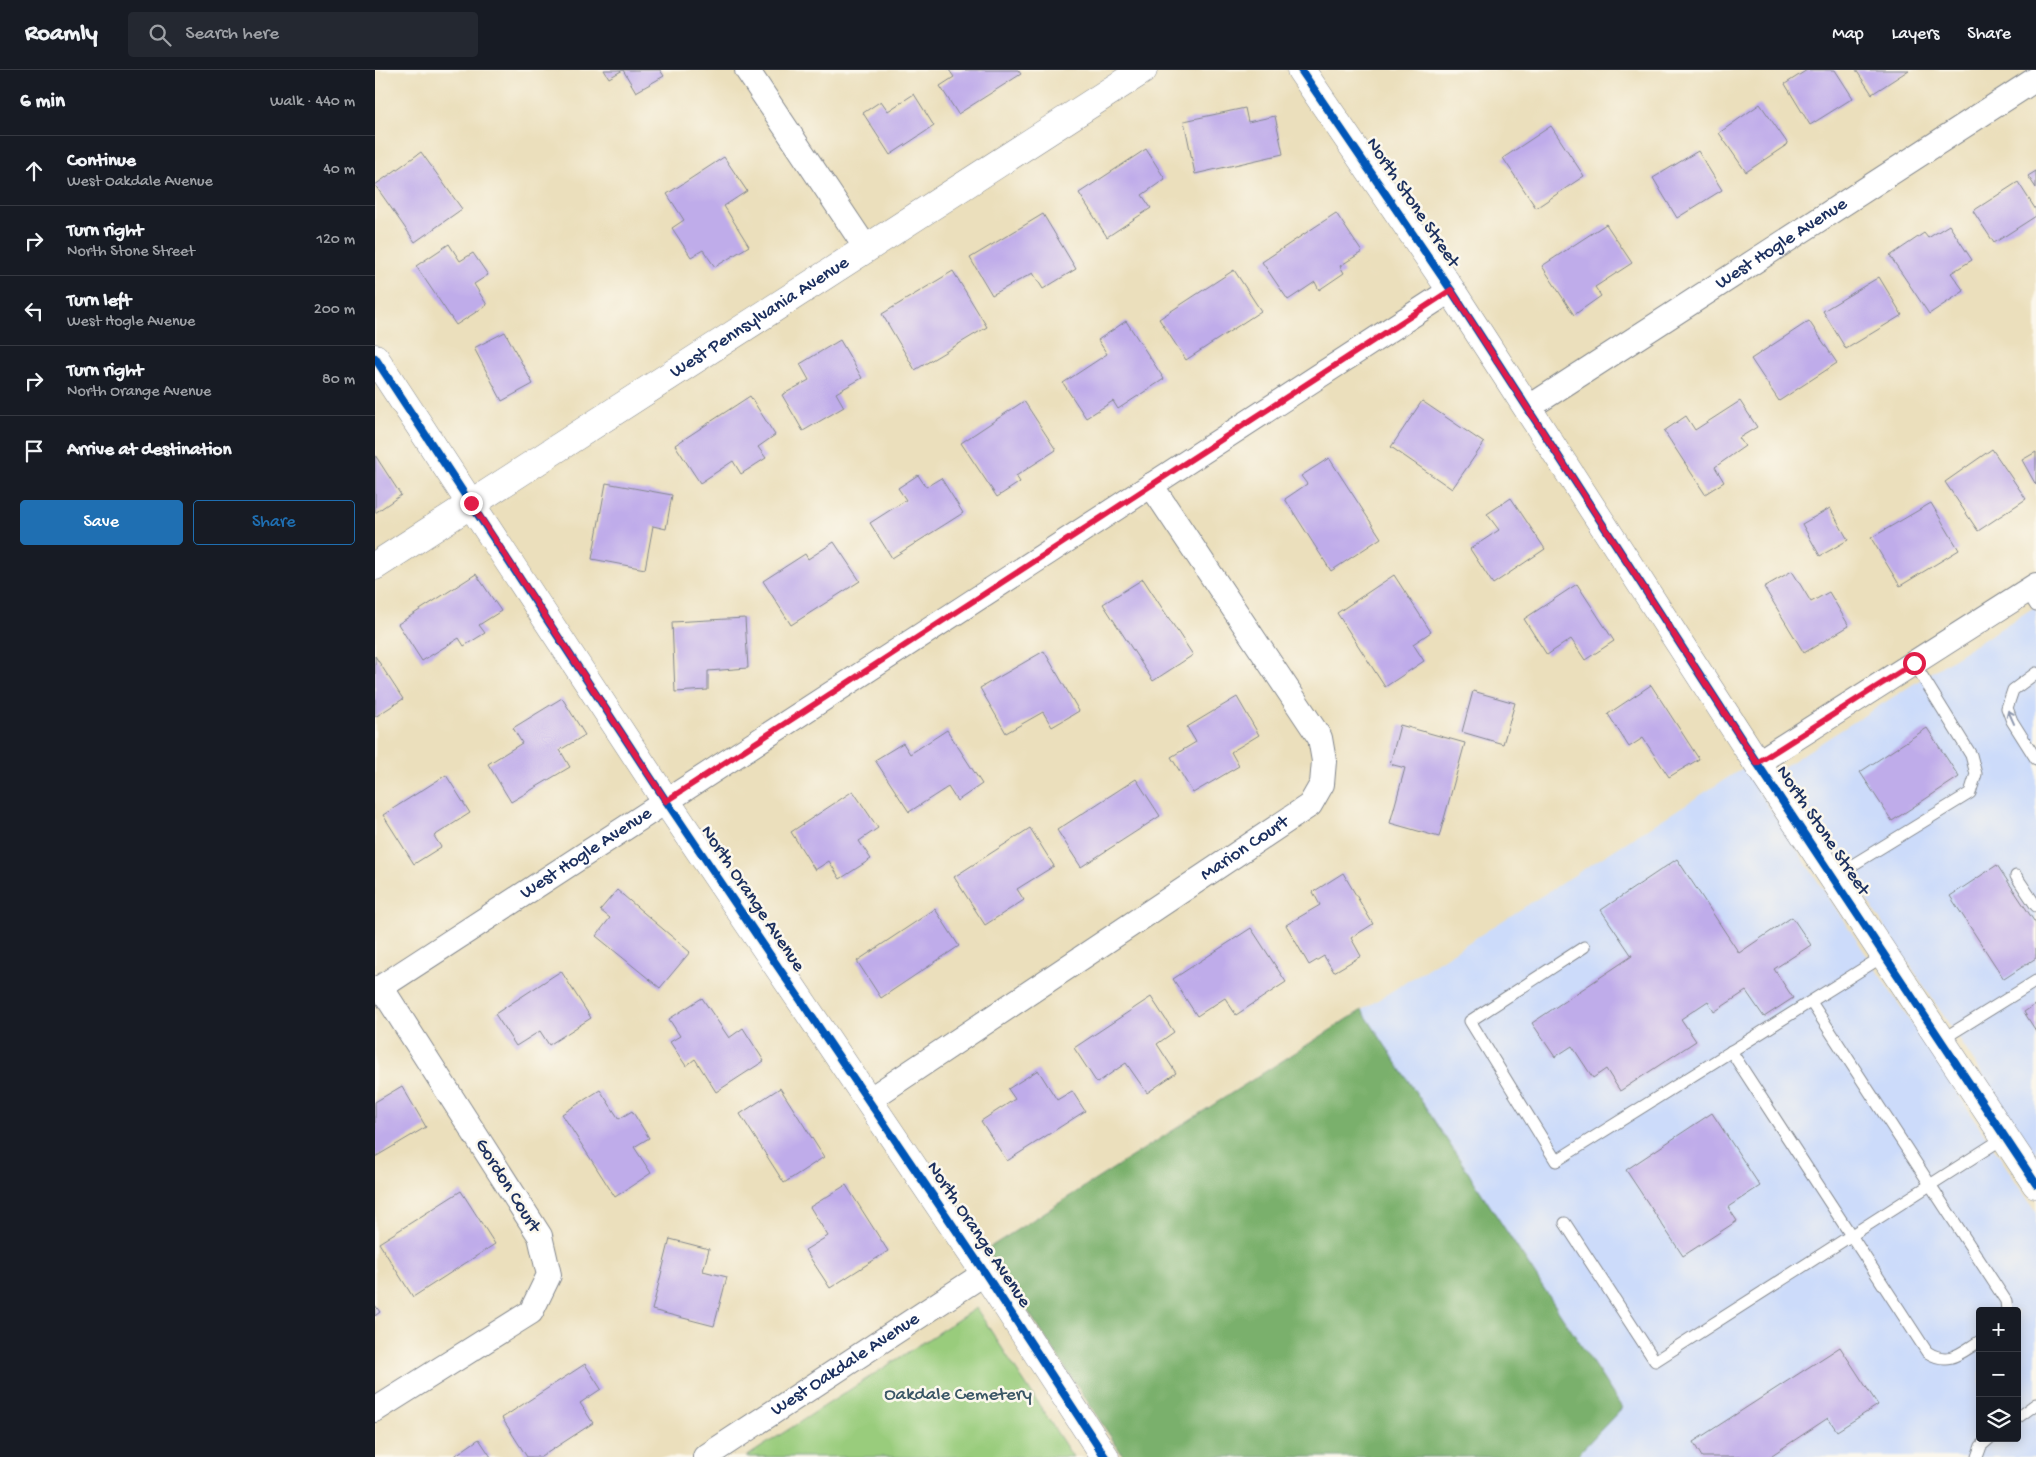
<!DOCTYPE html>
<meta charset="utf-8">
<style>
body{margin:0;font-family:"Gochi Hand",sans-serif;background:#242831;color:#f1f3f6}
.controls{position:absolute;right:15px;bottom:15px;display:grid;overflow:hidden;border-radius:5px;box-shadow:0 2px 12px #0003}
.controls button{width:45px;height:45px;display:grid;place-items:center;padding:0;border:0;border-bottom:1px solid #363941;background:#171b24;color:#f1f3f6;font:25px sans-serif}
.stop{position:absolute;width:15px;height:15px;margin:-11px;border:4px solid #e11d48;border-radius:50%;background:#fff}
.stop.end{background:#e11d48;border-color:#fff;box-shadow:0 1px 5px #0008}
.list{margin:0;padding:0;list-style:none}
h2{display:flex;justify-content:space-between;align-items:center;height:65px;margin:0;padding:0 20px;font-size:21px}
h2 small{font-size:16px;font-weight:400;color:#9ea1a6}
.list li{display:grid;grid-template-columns:32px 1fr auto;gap:15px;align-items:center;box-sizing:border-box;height:70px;padding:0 20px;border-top:1px solid #363941}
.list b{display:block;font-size:19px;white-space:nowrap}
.list p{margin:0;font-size:16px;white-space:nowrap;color:#9ea1a6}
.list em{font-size:16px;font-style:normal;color:#9ea1a6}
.actions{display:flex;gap:10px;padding:15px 20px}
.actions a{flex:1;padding:11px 0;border:1px solid #1f6fb2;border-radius:5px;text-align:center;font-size:18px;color:#1f6fb2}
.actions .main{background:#1f6fb2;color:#fff}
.icon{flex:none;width:28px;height:28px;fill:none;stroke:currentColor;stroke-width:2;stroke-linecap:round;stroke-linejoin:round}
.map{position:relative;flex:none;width:1661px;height:1387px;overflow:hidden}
header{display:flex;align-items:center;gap:30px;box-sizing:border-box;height:70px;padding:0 25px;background:#171b24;border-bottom:1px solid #363941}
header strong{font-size:24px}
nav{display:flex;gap:28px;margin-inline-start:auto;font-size:18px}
.search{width:350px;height:45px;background:#242831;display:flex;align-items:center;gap:12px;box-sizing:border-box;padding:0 18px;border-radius:5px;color:#9ea1a6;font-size:19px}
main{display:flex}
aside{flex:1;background:#171b24}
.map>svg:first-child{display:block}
.built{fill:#ccdbfa;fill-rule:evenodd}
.green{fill:#99cc7c;stroke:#5a7e6d}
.forest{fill:#7ab06c;stroke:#4a7065}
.building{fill:#bfacea}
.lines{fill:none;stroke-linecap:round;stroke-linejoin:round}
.service-casing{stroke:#83878d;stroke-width:13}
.minor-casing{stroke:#83878d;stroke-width:26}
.tertiary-casing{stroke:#83878d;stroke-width:29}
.service{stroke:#fff;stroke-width:11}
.minor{stroke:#fff;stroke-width:24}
.tertiary{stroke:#fff;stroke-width:28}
.cycleway-casing{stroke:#fbf7ec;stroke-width:11}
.cycleway{stroke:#0057b8;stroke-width:8}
.oneway{stroke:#8d97ae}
.route{stroke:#e11d48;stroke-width:6}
.labels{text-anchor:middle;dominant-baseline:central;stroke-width:5;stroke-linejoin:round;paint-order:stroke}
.street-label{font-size:19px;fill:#1b2f5e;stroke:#fbf7ec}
.park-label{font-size:19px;fill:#3a5666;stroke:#fbf7ec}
</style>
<header>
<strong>Roamly</strong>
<div class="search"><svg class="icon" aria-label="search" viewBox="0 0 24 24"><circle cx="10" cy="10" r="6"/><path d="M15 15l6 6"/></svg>Search here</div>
<nav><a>Map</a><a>Layers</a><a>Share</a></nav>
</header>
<main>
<aside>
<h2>6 min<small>Walk · 440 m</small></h2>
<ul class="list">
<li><svg class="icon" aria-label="ahead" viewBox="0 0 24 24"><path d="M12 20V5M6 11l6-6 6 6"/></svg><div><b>Continue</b><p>West Oakdale Avenue</p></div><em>40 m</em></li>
<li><svg class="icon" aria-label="right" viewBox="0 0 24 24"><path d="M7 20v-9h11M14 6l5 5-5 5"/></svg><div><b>Turn right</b><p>North Stone Street</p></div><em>120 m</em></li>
<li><svg class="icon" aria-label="left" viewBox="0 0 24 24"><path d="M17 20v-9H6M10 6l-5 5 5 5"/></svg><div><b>Turn left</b><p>West Hogle Avenue</p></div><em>200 m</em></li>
<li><svg class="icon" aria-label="right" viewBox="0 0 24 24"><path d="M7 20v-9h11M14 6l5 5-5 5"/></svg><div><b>Turn right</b><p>North Orange Avenue</p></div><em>80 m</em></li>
<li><svg class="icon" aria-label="arrive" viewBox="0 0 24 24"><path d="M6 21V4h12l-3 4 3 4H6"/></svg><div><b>Arrive at destination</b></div></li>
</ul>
<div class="actions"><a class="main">Save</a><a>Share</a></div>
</aside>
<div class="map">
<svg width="1661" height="1387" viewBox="0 0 1661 1387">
<rect width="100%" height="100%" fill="#fbf7ec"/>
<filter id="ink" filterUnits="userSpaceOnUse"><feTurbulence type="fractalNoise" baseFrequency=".02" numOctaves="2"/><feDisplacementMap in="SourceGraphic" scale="10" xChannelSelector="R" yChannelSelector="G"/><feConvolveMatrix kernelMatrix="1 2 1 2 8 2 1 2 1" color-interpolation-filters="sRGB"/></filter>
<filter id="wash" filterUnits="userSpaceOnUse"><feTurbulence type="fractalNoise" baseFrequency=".0096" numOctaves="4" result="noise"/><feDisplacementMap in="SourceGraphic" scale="20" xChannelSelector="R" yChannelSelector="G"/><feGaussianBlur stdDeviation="1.12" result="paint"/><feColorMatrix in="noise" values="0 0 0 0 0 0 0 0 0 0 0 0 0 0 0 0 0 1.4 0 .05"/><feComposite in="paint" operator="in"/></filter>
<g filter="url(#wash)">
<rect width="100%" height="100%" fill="#ebdfbc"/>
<g class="built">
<path d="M 1661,536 L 1661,1085 L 1405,699 Z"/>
<path d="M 1368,698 L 1661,1142 L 1661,1387 L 1200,1387 L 1247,1337 L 987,940 ZM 1605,1241 L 1642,1241 L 1642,1368 L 1605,1368 Z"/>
</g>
<path class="green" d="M 601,1238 L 698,1387 L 371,1387 Z"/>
<path class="forest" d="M 987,940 L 1247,1338 L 1200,1387 L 749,1387 L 612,1179 Z"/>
<g id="blocks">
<g class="building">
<path d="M 229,0 L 285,0 L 289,6 L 261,22 L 248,0 L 234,8 Z"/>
<path d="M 574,0 L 643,0 L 646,4 L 583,44 L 565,16 L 579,7 Z"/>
<path d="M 1432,0 L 1460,0 L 1478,28 L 1435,55 L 1410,14 Z"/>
<path d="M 1481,0 L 1534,0 L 1497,24 Z"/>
<path d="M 539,24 L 559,56 L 515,85 L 488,43 L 506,31 L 513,41 Z"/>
<path d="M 1385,34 L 1413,74 L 1371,102 L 1344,63 Z"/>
<path d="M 870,38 L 873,52 L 900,46 L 908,84 L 820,104 L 809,51 Z"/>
<path d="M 1176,56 L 1209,106 L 1161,138 L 1128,88 Z"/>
<path d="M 771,79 L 790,109 L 767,125 L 776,138 L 732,167 L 704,123 Z"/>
<path d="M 1323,81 L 1347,120 L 1302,148 L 1278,108 Z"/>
<path d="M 46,82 L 87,139 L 40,172 L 0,115 Z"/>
<path d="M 349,87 L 372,121 L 349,136 L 374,176 L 340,197 L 328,180 L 316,187 L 297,158 L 309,150 L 292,124 Z"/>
<path d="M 1661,101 L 1661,118 L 1653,106 Z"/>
<path d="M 1643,112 L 1661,140 L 1661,146 L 1619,173 L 1598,141 Z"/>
<path d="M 961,143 L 987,182 L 965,196 L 969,203 L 944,220 L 940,212 L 913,230 L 887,192 Z"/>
<path d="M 668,144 L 701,199 L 668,219 L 658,203 L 617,225 L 595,188 Z"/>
<path d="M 1231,154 L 1257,193 L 1220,217 L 1226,226 L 1199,245 L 1167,196 Z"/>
<path d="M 1574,155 L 1597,190 L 1576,203 L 1589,221 L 1554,244 L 1515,186 L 1549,163 L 1553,168 Z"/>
<path d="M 74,174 L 85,191 L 98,183 L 113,205 L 99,214 L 112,235 L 81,255 L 41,196 Z"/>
<path d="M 859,200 L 886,241 L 811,290 L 784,249 Z"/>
<path d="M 578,201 L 612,257 L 540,300 L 507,244 Z"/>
<path d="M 1504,207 L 1527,245 L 1471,279 L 1448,241 Z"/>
<path d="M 751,251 L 789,309 L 743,339 L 738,331 L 711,348 L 688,313 L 732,284 L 723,270 Z"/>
<path d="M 1434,251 L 1462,293 L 1404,331 L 1376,289 Z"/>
<path d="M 130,262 L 158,314 L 127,331 L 99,278 Z"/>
<path d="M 465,270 L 487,308 L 461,323 L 469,337 L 428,361 L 407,325 L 434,310 L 425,294 Z"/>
<path d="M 375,326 L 400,365 L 383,377 L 391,388 L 366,404 L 358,391 L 325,413 L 300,375 Z"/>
<path d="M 649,331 L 681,380 L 641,406 L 645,412 L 622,427 L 586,373 Z"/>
<path d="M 1047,331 L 1109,373 L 1077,419 L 1016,377 Z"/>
<path d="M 1365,331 L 1382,357 L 1364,368 L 1370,376 L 1340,397 L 1349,412 L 1330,424 L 1289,361 L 1311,346 L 1320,360 Z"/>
<path d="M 1617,379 L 1651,429 L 1603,461 L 1570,412 Z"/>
<path d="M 1661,382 L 1661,415 L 1647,390 Z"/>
<path d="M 0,385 L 26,425 L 0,443 Z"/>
<path d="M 954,388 L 1006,468 L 956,501 L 910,429 L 932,414 L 926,406 Z"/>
<path d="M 543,405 L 551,417 L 566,408 L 588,443 L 517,488 L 495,453 L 531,430 L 523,418 Z"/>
<path d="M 231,413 L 297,425 L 291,459 L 278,456 L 270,499 L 217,489 Z"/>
<path d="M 1136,428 L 1170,479 L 1118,514 L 1095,479 L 1124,460 L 1112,444 Z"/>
<path d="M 1556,433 L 1584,480 L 1525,516 L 1496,468 Z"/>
<path d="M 1455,438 L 1473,470 L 1445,486 L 1427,454 Z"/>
<path d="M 459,472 L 485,511 L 416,555 L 388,511 L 430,484 L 433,489 Z"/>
<path d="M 1417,501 L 1436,532 L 1454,522 L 1474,556 L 1429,583 L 1389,517 Z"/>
<path d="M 101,504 L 126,541 L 104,555 L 110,563 L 89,576 L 84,568 L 47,591 L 23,554 Z"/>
<path d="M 1019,505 L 1056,562 L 1038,574 L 1049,591 L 1010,617 L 962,543 Z"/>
<path d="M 768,509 L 818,585 L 778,611 L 728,534 Z"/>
<path d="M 1202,514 L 1239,571 L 1210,590 L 1196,569 L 1172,585 L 1149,549 Z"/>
<path d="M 370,548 L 373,598 L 333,601 L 333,620 L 300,622 L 297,552 Z"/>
<path d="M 669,581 L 704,641 L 677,657 L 668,642 L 631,663 L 605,618 Z"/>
<path d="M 0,586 L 28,629 L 0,647 Z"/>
<path d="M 1276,615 L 1324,689 L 1294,707 L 1268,668 L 1254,677 L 1233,644 Z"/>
<path d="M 1098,621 L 1140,633 L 1128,674 L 1087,662 Z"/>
<path d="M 862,627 L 884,665 L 856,682 L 864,696 L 818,723 L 796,687 L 821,672 L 812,657 Z"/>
<path d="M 187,628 L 210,665 L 185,680 L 195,697 L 136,732 L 113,694 L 147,673 L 138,658 Z"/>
<path d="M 1025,655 L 1090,673 L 1064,767 L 1015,753 L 1030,698 L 1015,694 Z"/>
<path d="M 1552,658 L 1584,707 L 1517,751 L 1485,702 Z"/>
<path d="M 572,660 L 607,714 L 582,731 L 573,717 L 534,742 L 500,690 L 528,673 L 535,684 Z"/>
<path d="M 71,705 L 95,743 L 59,766 L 66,777 L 39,794 L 8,745 Z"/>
<path d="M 761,709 L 785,746 L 706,797 L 682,760 Z"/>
<path d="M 478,721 L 503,758 L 484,771 L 496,789 L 465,809 L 454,791 L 440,800 L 416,762 Z"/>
<path d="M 655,758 L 679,796 L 642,819 L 649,830 L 610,855 L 579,807 Z"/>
<path d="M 1302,789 L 1364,883 L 1417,847 L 1436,875 L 1399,899 L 1418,928 L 1389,947 L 1371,921 L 1339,942 L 1333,931 L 1306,949 L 1321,971 L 1245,1021 L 1231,999 L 1218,1008 L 1197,976 L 1180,987 L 1157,953 L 1257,886 L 1226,840 Z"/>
<path d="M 1622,795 L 1661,854 L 1661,888 L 1629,909 L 1575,826 Z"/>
<path d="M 968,803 L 998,854 L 976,868 L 986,886 L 959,902 L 949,886 L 934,895 L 911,855 L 945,835 L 938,822 Z"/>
<path d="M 242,820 L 315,882 L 285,918 L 221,866 L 235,848 L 225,840 Z"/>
<path d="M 560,839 L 584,876 L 506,928 L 482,891 Z"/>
<path d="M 876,858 L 911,912 L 861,945 L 850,928 L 822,946 L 798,909 Z"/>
<path d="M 186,901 L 216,948 L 174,975 L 165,961 L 141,976 L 120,944 Z"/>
<path d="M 776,927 L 799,962 L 782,974 L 801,1003 L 772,1023 L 751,993 L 722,1013 L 699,978 Z"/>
<path d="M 327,928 L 354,968 L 368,958 L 389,991 L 341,1022 L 320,989 L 311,996 L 295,972 L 305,966 L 294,949 Z"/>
<path d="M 1661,934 L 1661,961 L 1649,942 Z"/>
<path d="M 663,1000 L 682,1030 L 697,1021 L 710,1041 L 632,1091 L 606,1051 L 640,1029 L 633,1019 Z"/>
<path d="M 27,1016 L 51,1057 L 0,1087 L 0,1032 Z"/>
<path d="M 405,1018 L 449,1087 L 409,1113 L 365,1044 Z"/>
<path d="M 225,1020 L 244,1049 L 257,1041 L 274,1068 L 259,1077 L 276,1103 L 240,1127 L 187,1044 Z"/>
<path d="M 1337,1043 L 1385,1116 L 1353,1137 L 1362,1151 L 1308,1186 L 1251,1100 Z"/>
<path d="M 471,1115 L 513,1181 L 455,1218 L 430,1180 L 453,1166 L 435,1137 Z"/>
<path d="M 86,1121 L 120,1174 L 38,1227 L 4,1173 Z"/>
<path d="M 295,1169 L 334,1179 L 328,1201 L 352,1207 L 339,1256 L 277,1240 Z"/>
<path d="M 0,1235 L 5,1242 L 0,1246 Z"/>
<path d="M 1465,1277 L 1503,1335 L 1462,1361 L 1453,1348 L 1394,1387 L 1327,1387 L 1318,1372 Z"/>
<path d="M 210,1294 L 226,1319 L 205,1333 L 218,1353 L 166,1387 L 152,1387 L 127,1348 Z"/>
<path d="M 104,1369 L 116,1387 L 78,1387 Z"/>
</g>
</g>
</g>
<g filter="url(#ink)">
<use href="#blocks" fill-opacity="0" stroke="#83878d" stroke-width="1"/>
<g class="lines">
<g class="service-casing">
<g id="service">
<path d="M 1652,522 L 1661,536"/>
<path d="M 1661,603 L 1638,620 L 1632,638 L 1637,651 L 1661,689"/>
<path d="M 1641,806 L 1661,836"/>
<path d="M 1458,807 L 1595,723 L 1601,704 L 1596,685 L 1539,593"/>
<path d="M 1209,877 L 1095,951 L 1181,1091 L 1510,885"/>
<path d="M 1436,932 L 1631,1231 L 1632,1241"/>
<path d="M 1566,970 L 1661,911"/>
<path d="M 1356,981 L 1552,1282 C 1574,1296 1585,1283 1605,1271"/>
<path d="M 1190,1153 L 1280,1291 L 1630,1067"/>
<path d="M 1642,1348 L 1661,1334"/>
<path d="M 1602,1387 L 1606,1376 L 1615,1368"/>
</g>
</g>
<g class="minor-casing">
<g id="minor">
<path d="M 372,0 L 491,178"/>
<path id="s1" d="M 1153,338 L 1661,9"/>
<path d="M 1382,693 L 1661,515"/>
<path id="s2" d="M 0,921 L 1076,220"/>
<path id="s3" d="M 494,1030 L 935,735 L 947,714 L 949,691 L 945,668 L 776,415"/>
<path d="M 0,1340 L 156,1242 L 174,1205 L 165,1166 L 6,917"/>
<path id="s4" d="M 330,1387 L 610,1203"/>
</g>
</g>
<g class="tertiary-casing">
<g id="tertiary">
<path d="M 926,0 L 1076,220 L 1382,693 L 1661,1114"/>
<path d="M 0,288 L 291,731 L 610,1203 L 730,1387"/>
<path id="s5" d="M 0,496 L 768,0"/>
</g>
</g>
<use href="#service" class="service"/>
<use href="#minor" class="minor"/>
<use href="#tertiary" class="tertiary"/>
<g class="cycleway-casing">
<g id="cycleway">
<path d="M 926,0 L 1076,220 L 1382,693 L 1661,1114"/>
<path d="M 0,288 L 291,731 L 610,1203 L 730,1387"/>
</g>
</g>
<use href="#cycleway" class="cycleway"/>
</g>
<defs><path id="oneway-shaft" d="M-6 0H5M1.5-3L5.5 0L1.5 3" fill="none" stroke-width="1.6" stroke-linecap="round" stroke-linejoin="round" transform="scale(1.25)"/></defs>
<use class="oneway" href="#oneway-shaft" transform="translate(1636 647) rotate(-114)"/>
</g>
<g class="lines" filter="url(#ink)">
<path class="route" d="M 96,433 L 291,731 L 1076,220 L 1382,693 L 1539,593"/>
</g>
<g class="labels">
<g class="street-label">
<text transform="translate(1037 133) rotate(56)">North Stone Street</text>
<text stroke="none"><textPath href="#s1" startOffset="302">West Hogle Avenue</textPath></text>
<text stroke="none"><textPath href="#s5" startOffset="458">West Pennsylvania Avenue</textPath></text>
<text transform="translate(1447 761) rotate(56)">North Stone Street</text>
<text stroke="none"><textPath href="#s3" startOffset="452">Marion Court</textPath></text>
<text stroke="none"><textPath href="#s2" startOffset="252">West Hogle Avenue</textPath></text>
<text transform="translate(377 829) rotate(56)">North Orange Avenue</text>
<text transform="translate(132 1116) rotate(58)">Gordon Court</text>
<text transform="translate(603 1165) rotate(56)">North Orange Avenue</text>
<text stroke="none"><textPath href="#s4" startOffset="168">West Oakdale Avenue</textPath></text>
</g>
<g class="park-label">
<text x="583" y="1325">Oakdale Cemetery</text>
</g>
</g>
</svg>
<div class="controls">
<button>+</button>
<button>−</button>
<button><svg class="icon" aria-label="layers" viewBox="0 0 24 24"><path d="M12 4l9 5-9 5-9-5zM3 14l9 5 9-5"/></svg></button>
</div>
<div class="stop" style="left:1539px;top:593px"></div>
<div class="stop end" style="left:96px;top:433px"></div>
</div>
</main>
